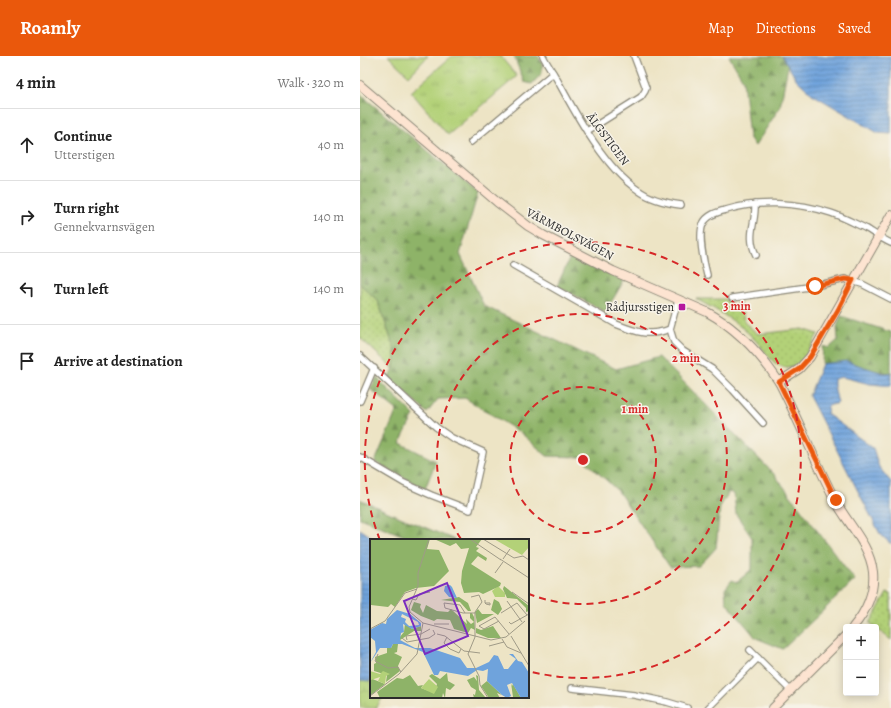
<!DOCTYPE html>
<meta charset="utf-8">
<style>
body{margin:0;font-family:Alegreya,serif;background:#f2f2f2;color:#222}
.controls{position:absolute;right:12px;bottom:12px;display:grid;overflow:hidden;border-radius:4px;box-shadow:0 2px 10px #0003}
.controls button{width:36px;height:36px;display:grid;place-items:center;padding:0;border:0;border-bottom:1px solid #e0e0e0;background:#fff;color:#222;font:20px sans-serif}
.stop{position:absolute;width:12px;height:12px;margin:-9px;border:3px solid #ea580c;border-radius:50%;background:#fff}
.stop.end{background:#ea580c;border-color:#fff;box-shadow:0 1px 4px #0008}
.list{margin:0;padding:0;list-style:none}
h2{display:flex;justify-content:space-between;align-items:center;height:52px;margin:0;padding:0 16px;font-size:17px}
h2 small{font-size:13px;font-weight:400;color:#767676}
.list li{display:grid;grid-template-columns:26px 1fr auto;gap:12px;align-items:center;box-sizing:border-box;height:72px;padding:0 16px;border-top:1px solid #e0e0e0}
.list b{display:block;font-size:15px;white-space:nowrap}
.list p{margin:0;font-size:13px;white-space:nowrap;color:#767676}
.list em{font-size:13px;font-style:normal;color:#767676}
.icon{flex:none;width:22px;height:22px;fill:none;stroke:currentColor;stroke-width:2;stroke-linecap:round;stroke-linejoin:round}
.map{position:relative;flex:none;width:531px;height:652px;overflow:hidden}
header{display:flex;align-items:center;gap:24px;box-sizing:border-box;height:56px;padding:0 20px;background:#ea580c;color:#fff}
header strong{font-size:19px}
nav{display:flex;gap:22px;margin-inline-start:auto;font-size:14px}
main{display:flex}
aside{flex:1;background:#fff}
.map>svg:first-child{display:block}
.grass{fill:url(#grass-dots);stroke:#6f7e52}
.forest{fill:url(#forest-firs);stroke:#5c6f4a}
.wetland{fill:url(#wetland-marsh);stroke:#6f7e52}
.park{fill:url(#park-tufts);stroke:#6f7e52}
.garden{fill:#b3d178;stroke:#6f7e52}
.water{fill:url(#water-rules);stroke:#4d6784}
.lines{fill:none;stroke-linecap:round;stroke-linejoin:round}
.street-casing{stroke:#8c8878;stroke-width:8}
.secondary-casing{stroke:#8c8878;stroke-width:10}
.street{stroke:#fff;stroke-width:5.5}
.secondary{stroke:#fde4d1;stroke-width:8}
.route{stroke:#ea580c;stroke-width:5}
.ring{fill:none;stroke:#d62828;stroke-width:2;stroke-dasharray:7 5}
.poi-dot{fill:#b5179e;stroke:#f7f3e8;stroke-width:1.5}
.labels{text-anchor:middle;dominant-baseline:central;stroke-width:3;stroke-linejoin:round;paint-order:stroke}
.street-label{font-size:12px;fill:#2b2b2b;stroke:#f7f3e8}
.poi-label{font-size:12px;fill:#2b2b2b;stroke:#f7f3e8;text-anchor:end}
.inset-road{fill:none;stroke:#9f9a87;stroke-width:1}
.view{fill:#7b2cbf;fill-opacity:0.15;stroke:#7b2cbf;stroke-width:2}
.inset-edge{fill:none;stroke:#2b2b2b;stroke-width:2}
.centre{fill:#d62828;stroke:#f7f3e8;stroke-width:2}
.ring-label{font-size:12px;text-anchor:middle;font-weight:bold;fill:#d62828;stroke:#f7f3e8;stroke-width:3;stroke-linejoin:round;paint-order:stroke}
</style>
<header>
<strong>Roamly</strong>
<nav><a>Map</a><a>Directions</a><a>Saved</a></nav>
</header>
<main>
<aside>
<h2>4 min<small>Walk · 320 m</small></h2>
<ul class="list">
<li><svg class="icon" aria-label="ahead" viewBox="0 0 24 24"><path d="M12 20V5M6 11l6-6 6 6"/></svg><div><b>Continue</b><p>Utterstigen</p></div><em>40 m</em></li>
<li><svg class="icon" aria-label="right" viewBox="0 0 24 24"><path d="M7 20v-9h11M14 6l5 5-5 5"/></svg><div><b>Turn right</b><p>Gennekvarnsvägen</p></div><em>140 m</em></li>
<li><svg class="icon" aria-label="left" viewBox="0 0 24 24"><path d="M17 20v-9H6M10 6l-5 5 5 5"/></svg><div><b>Turn left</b></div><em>140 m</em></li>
<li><svg class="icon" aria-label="arrive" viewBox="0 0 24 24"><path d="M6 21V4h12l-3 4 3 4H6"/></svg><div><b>Arrive at destination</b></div></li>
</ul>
</aside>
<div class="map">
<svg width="531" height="652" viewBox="0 0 531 652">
<defs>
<pattern id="grass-dots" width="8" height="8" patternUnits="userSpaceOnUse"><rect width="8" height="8" fill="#b3d178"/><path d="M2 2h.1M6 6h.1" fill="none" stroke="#9ab468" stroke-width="1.8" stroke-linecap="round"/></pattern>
<pattern id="forest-firs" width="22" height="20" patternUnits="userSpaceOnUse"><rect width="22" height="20" fill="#8eb368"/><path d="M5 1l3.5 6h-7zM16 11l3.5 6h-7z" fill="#749256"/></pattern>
<pattern id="wetland-marsh" width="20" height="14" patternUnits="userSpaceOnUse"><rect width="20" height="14" fill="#b3d178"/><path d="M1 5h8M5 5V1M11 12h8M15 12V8" fill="none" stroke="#9ab468"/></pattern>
<pattern id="park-tufts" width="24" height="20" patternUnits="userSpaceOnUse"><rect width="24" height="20" fill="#b3d178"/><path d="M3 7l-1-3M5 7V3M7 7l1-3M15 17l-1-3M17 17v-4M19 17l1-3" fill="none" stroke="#9ab468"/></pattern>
<pattern id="water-rules" width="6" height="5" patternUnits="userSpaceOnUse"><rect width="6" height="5" fill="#6fa3dc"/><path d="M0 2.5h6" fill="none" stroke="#5b85b3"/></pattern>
</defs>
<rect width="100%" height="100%" fill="#f7f3e8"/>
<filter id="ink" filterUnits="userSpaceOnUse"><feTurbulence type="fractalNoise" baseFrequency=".025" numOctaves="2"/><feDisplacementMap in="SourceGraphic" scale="8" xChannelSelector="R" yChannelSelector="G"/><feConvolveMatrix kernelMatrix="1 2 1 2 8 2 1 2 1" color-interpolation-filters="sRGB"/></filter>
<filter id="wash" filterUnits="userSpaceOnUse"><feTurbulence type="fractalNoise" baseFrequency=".012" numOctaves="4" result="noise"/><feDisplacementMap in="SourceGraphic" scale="16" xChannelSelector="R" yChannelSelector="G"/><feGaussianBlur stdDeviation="0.9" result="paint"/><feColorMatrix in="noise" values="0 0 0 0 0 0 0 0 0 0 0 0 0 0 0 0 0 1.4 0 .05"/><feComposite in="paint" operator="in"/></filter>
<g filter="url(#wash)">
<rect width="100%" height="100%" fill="#ede4c5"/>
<g class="grass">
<path d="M 0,228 L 18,245 L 35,295 L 34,313 L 0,282 Z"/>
<path d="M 336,243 L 368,243 L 371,248 L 374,249 L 380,246 L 385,267 L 398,278 L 443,273 L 458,278 C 451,290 442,312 425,311 C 412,310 404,293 396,285 C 380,267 357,254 336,243 Z"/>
<path d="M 527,537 L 531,538 L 531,584 L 510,567 Z"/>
</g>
<g class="forest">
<path d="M 154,0 L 178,0 L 182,7 L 182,17 L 172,28 L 164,26 Z"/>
<path d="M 369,0 L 422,0 L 428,10 L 420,51 L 395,90 L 389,81 L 383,24 Z"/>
<path d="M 0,38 L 118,137 L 100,198 L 124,250 L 256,313 L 299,301 L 414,418 L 495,524 L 423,593 L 396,582 L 366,546 L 365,533 L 372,524 L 377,526 L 392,513 L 392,482 L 376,458 L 374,438 L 369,436 L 360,451 L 356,492 L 339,510 L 310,511 L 258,435 L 221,401 L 187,400 L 161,377 L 105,342 L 78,343 L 67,357 L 29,321 L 34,313 L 35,295 L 18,245 L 0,228 Z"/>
<path d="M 211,199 L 264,225 L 245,256 L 197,230 Z"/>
<path d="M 481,260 L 531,276 L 531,317 L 462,308 L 463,290 L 469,292 L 478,284 L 477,271 Z"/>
<path d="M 17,322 L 54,359 L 40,387 L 76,405 L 65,433 L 15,406 L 37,354 L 10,333 Z"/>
<path d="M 0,443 L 28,456 L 95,484 L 54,484 L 0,462 Z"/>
</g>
<path class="wetland" d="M 0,624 L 11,625 L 11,641 L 23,641 L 16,652 L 0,652 Z"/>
<path class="park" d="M 92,0 L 140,0 L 157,20 L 88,79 L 51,36 Z"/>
<path class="garden" d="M 28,0 L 68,0 L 49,20 Z"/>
<g class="water">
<path d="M 422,0 L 531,0 L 531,78 L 518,77 L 452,38 L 436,23 Z"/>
<path d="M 486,305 L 523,317 L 531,317 L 531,330 L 510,328 L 482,321 L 474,323 L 474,331 L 478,347 L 468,350 L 467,358 L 513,392 L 519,411 L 531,426 L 531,488 L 520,478 L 449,340 L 462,308 Z"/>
<path d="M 0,473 L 16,484 L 11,484 L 11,625 L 0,624 Z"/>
</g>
</g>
<g filter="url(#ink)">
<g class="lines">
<g class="street-casing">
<g id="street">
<path d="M 183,0 C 188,10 195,19 200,29 C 218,62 246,113 278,134 C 290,143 306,147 321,149"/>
<path d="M 227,75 L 281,41 L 285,35 L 286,32 L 274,0"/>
<path d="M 111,86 L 193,17"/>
<path d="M 395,148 C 396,169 386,178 396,199"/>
<path d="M 153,209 L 256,268 C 276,276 289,281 310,273"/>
<path d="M 347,219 C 344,207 338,179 343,168 C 347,159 357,156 366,154 C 399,144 437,146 471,157 C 483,161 496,168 507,173 C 515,178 522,183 531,187"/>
<path d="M 372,242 L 455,230 L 485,223 L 502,228 L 531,243"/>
<path d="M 318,244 L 310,273 L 314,286 L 323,295 L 352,313 L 373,334 L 403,367"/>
<path d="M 0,300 L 76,371 L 92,382 L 123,396 L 110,454 L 71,439 L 44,427 L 0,401"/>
<path d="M 0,345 L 14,312"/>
<path d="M 390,594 L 398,602"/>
<path d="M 212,632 L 274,639 L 307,646 L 327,652"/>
<path d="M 348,652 L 398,602 L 431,635"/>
</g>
</g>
<g class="secondary-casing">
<g id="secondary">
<path d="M 0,29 L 137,146 L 168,170 L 183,179 L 253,215 L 347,256 C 378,273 400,297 419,326 C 439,365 455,405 475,444 C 487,467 510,489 513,516 C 515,536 506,556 493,571"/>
<path d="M 419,326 L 439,313 L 450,301 L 531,159"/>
<path d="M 413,652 L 486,579"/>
</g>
</g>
<use href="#street" class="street"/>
<use href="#secondary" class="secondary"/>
</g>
</g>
<g class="lines" filter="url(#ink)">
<path class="route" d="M 455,230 L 485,223 L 493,224 L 478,254 L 450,301 L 439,313 L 419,326 L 476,444"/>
</g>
<g class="ring">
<circle cx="223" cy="404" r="73"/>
<path d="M101 483A145 145 0 1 1 169 538"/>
<path d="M20 484A218 218 0 1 1 168 615"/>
</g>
<rect class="poi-dot" x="318" y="247" width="8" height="8" rx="2"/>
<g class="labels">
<g class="street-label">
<text transform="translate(248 83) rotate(53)">ÄLGSTIGEN</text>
<text transform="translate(210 178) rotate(28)">VÄRMBOLSVÄGEN</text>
</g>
<g class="poi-label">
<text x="314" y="251">Rådjursstigen</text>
</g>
</g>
<g transform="translate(10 483)">
<rect width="159" height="159" fill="#ede4c5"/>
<path d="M 128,47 L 135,54 L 135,58 L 125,58 L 122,52 Z" fill="#b3d178"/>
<path d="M 0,0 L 60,0 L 57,10 L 69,11 L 79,32 L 64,47 L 46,49 L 35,53 L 25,68 L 21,65 L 18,68 L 1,66 L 0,69 ZM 64,0 L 112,0 L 106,8 L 109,9 L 106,12 L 117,19 L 116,22 L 108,17 L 101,25 L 131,44 L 130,47 L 113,55 L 109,53 L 94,54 L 91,44 L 92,32 L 99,9 L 91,10 L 86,4 L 80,7 ZM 134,47 L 159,67 L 159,72 L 156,73 L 156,69 L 147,60 L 137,59 L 133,50 ZM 89,58 L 98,64 L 101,72 L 98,72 L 90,63 L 71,61 ZM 124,60 L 129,63 L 132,70 L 128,76 L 121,71 ZM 44,63 L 51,65 L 50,68 L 53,74 L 56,66 L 67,72 L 78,73 L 81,70 L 97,85 L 96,80 L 101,85 L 104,83 L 100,79 L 100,74 L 102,74 L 104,78 L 105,91 L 101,89 L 98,94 L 84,90 L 80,81 L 67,80 L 64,82 L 51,77 L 41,71 ZM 108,70 L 112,75 L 124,75 L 107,84 L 105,73 ZM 35,84 L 42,90 L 51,87 L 51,92 L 44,92 L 30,101 L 29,99 L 34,93 ZM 123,87 L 131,99 L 118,99 L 106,94 L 106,89 L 111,91 ZM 23,105 L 28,105 L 27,113 L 24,114 L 32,118 L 28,127 L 30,132 L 16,143 L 17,136 L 4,132 L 4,125 L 6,124 L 5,118 L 17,114 L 17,109 L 21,109 ZM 77,134 L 78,142 L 85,146 L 80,151 L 76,149 L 75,159 L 73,154 L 72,159 L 10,159 L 7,153 L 27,139 L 33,140 L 40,136 L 48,147 L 53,146 L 51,149 L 59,152 L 65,151 L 67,145 L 59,137 L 62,135 L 70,140 ZM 106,136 L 108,137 L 109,151 L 116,159 L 104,159 L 103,155 L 105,156 L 106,151 L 101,148 L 97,141 L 104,138 L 107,142 ZM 0,139 L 15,145 L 1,156 L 0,153 ZM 117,142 L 132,156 L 127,154 L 130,159 L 119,159 L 111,147 ZM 141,144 L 142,147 L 143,145 L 151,159 L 143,158 Z" fill="#8eb368"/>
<path d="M 0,132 L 10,135 L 13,132 L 20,135 L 16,137 L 15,145 L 8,142 L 10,138 L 1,141 ZM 59,140 L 68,148 L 64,155 L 51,149 Z" fill="#b3d178"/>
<path d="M 124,0 L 156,0 L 159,2 L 159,8 L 152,16 Z" fill="#b3d178"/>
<path d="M 80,46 L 82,48 L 87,59 L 79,58 L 74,52 L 75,47 ZM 27,71 L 40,75 L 51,84 L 51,87 L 42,90 L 33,85 L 34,93 L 31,94 L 30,101 L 45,109 L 60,109 L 90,119 L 97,129 L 106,129 L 119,123 L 124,116 L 128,117 L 134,130 L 138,130 L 146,120 L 139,115 L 143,115 L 148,122 L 152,123 L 159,134 L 159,159 L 151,159 L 142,144 L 137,146 L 141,157 L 137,159 L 132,156 L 117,142 L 118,130 L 113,132 L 107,131 L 98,137 L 70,132 L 68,136 L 64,136 L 53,113 L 32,105 L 23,105 L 21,109 L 10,109 L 0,124 L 6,113 L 5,102 L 0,98 L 0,91 L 12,84 L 16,85 L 17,80 ZM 32,75 L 48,83 L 49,86 L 39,87 L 35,83 L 36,80 L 31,78 Z" fill="#6fa3dc" fill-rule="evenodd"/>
<path class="inset-road" d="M 59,0 L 48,34 L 48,47 L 39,68 L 40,73 L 53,84 L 121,101 L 136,98 L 155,82M 100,0 L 131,21M 113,0 L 144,19 L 153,17 L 159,21M 130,20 L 159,39M 133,20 L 140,10M 125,34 L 133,23M 142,53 L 159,65M 101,58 L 109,56 L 112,63 L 105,73 L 105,98 L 98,115 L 109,137 L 110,146 L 118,159M 42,60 L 46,61 L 49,55 L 60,53M 115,61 L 115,64 L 116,65 L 120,66 L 120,64 L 115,64M 137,62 L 152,83M 95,74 L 90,66 L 74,64 L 75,69 L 93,74 L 105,74M 131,74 L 147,64 L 157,76M 129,82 L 114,90 L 109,87 L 125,78 L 139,95M 139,83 L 141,85 L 159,75M 64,85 L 79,85M 0,90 L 15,82 L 35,54 L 47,50M 67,95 L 75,97 L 94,112 L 110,114M 141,97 L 159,127M 77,98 L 74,104 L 80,110 L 89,114 L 91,110M 32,99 L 37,103 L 59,99 L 65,95 L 63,91M 132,100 L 137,108 L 151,114M 37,101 L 36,97 L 51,95 L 60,90M 119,107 L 134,103M 8,115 L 5,122 L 18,129 L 28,128 L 31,133M 0,157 L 29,135 L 47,115 L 53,84"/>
<path class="view" d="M 77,44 L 98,97 L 55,115 L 34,62 Z"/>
<rect width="159" height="159" class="inset-edge"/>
</g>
<circle cx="223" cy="404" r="6" class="centre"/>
<g class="ring-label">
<text x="377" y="254">3 min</text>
<text x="326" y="306">2 min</text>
<text x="275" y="357">1 min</text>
</g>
</svg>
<div class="controls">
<button>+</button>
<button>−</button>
</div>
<div class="stop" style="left:455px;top:230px"></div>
<div class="stop end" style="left:476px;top:444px"></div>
</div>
</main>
